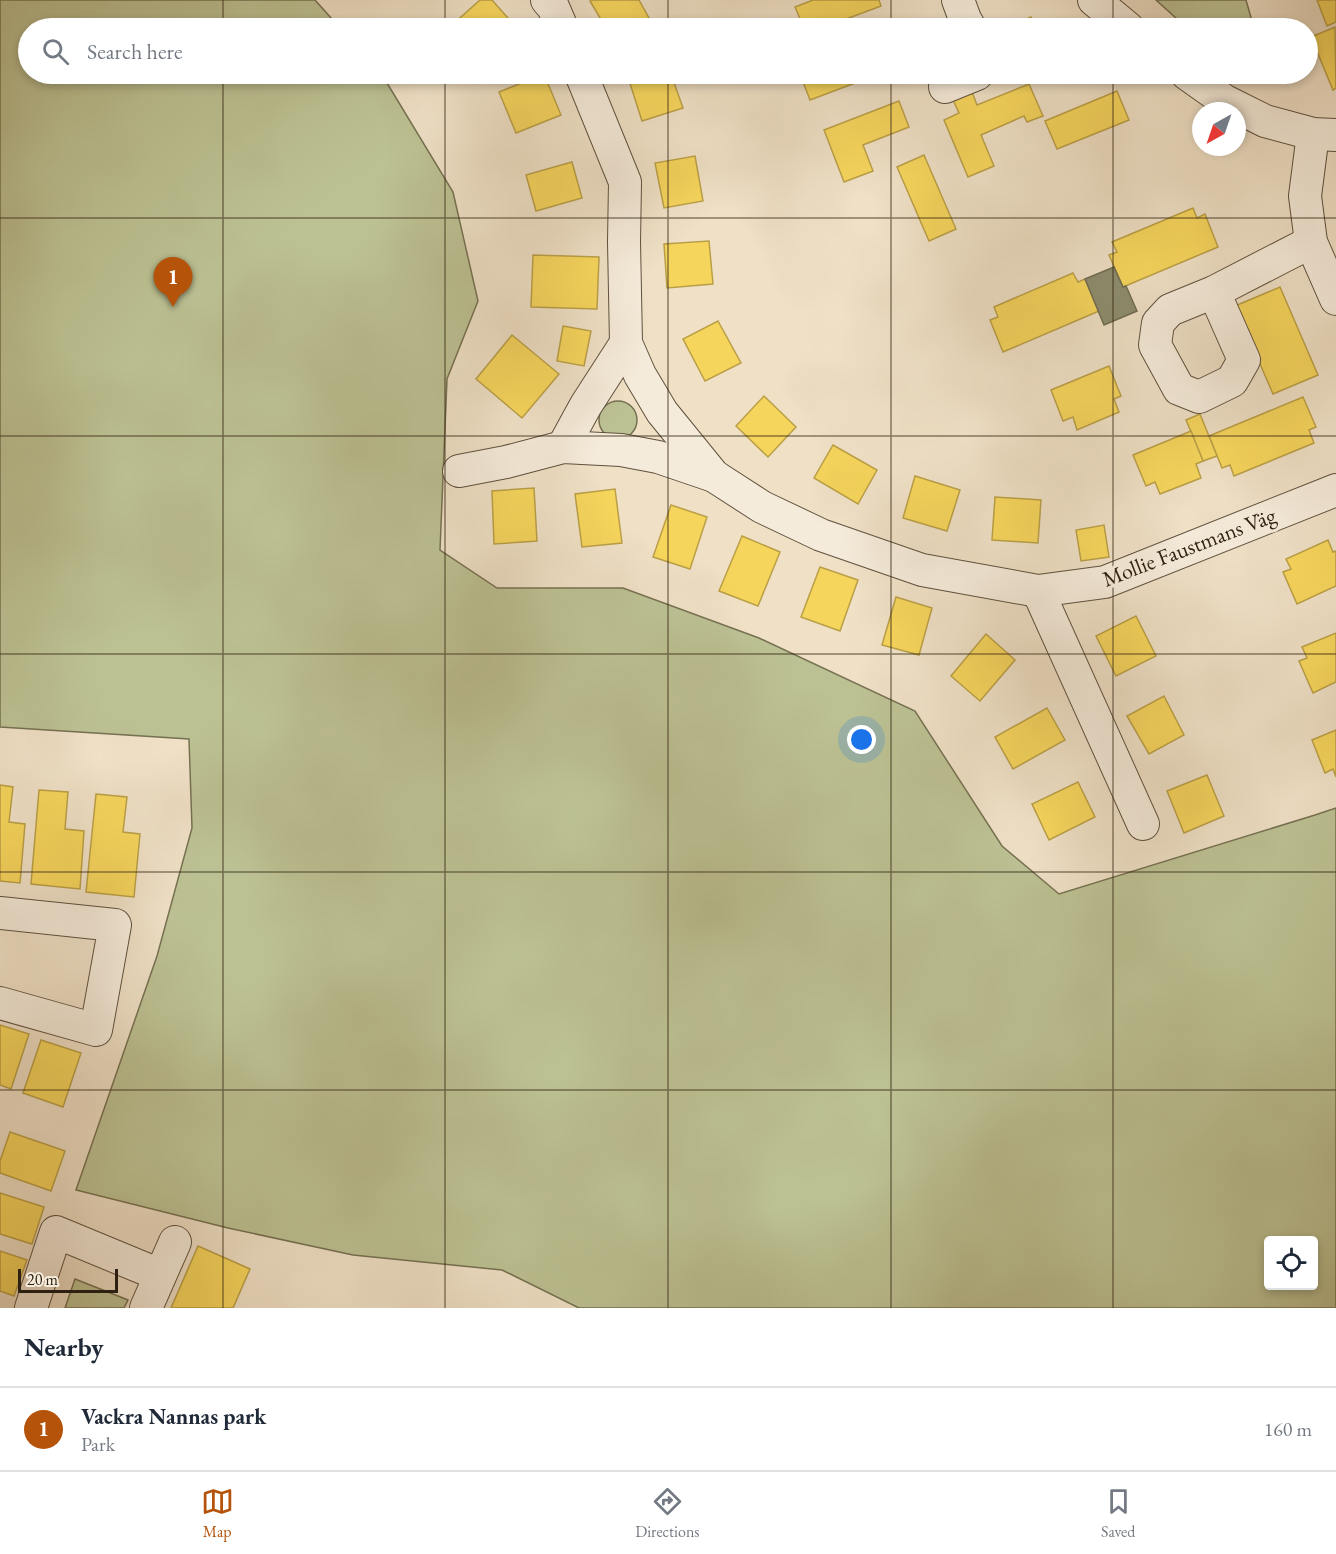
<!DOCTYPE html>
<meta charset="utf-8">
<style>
body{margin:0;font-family:"EB Garamond",serif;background:#f2f2f3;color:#1f2937}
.controls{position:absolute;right:18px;bottom:18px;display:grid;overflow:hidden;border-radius:6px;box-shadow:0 3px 9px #0003}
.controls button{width:54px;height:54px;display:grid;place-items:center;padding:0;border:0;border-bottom:2px solid #e0e1e3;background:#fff;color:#1f2937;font:30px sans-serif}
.compass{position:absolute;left:1192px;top:102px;width:54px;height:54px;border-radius:50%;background:#fff;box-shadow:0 3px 9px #0003;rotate:220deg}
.scale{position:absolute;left:18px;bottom:15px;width:100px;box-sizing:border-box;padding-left:6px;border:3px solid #2f2111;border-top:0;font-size:16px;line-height:21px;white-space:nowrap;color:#2f2111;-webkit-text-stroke:4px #f5ebda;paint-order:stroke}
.you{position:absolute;left:862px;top:740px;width:21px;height:21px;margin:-15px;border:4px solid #fff;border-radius:50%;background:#1a73e8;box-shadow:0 0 0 9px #1a73e833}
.badge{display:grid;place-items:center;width:39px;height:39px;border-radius:50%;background:#b45309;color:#fff;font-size:20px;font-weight:700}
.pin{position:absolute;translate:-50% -50px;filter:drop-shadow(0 2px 3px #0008)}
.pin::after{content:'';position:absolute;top:32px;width:21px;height:18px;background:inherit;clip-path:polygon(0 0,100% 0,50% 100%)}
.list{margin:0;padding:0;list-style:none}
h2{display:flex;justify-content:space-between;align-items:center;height:78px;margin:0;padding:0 24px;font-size:26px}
h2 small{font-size:20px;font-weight:400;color:#747a83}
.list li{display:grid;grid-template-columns:39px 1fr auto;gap:18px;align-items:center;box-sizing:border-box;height:84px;padding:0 24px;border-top:2px solid #e0e1e3}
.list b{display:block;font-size:22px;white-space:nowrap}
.list p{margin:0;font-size:20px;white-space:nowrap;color:#747a83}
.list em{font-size:20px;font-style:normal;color:#747a83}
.icon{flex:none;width:33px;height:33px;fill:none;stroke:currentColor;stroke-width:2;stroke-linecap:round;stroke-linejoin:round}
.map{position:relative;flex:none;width:1336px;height:1308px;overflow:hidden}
.search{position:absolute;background:#fff;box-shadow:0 3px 9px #0003;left:18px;right:18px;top:18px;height:66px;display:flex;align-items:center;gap:15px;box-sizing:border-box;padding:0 21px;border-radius:33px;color:#747a83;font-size:22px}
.sheet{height:162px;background:#fff}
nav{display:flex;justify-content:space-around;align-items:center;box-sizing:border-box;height:84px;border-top:2px solid #e0e1e3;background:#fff;font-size:16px;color:#747a83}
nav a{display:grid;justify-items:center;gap:3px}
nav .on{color:#b45309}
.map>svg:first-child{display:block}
.green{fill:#bcc193;stroke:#767152;stroke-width:1.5;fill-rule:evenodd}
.homes{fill:#f6d55c;stroke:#ba9f46;stroke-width:1.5}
.industry{fill:#8c8c6e;stroke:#706c52;stroke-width:1.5}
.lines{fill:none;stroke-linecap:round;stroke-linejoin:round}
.street-casing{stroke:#5f513e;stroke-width:34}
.street{stroke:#f5ebda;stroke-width:32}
.grid{fill:none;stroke:#2f2111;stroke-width:1.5;stroke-opacity:0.55}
.labels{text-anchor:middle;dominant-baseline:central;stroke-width:6;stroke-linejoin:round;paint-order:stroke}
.street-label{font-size:22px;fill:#2f2111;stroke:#f5ebda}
</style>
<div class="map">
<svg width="1336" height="1308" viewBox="0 0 1336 1308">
<rect width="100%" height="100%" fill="#efe0c6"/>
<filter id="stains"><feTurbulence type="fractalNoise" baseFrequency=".00333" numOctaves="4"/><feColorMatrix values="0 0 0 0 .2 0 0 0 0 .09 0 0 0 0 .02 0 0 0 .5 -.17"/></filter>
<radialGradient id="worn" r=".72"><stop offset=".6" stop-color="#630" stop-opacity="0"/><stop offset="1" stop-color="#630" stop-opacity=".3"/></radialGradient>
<g class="green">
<path d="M 0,0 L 315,0 L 340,28 L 28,28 L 28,74 L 380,74 L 384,78 L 453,192 L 478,301 L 447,379 L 440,550 L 497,588 L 623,588 L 759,638 L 915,711 L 1002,846 L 1059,894 L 1315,815 L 1336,808 L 1336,1308 L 579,1308 L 502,1270 L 353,1255 L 228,1228 L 76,1190 L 157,956 L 192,828 L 189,739 L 0,727 ZM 1268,1240 L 1314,1240 L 1314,1286 L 1268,1286 Z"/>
<path d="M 1156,0 L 1246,0 L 1254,28 L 1187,28 Z"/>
<circle cx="618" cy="420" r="19"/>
<path d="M 75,1279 L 128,1300 L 124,1308 L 65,1308 Z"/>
</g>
<g class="homes">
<path d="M 480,0 L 492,0 L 514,25 L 509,28 L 455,28 L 452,25 Z"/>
<path d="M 591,0 L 639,0 L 649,18 L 631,28 L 606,28 L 590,1 Z"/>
<path d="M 813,0 L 879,0 L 881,6 L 822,28 L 804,28 L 795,7 Z"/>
<path d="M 1317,0 L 1336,0 L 1336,22 L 1327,26 Z"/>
<path d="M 1031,17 L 1036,28 L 1006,28 Z"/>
<path d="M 1335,27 L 1336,88 L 1333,90 L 1311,37 Z"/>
<path d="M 544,74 L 561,115 L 516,133 L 499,92 Z"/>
<path d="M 627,74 L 671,74 L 683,108 L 642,121 Z"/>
<path d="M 800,74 L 879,74 L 810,100 Z"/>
<path d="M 1029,84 L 1043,116 L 1027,122 L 1024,116 L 981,135 L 994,166 L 968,177 L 944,120 L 959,113 L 953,100 L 972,92 L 977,105 Z"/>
<path d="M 1117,91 L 1129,120 L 1057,149 L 1045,121 Z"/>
<path d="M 899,101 L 909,127 L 863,145 L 873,171 L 844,182 L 824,130 Z"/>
<path d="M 924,155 L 956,229 L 929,241 L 897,167 Z"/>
<path d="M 695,156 L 703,201 L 664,208 L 655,163 Z"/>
<path d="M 572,162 L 582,198 L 536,211 L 526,175 Z"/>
<path d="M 1193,208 L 1197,218 L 1205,214 L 1218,247 L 1123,287 L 1109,255 L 1117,252 L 1112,242 Z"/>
<path d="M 709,241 L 713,284 L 667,288 L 664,244 Z"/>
<path d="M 533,255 L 599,257 L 597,309 L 531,307 Z"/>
<path d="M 1073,273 L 1078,282 L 1085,279 L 1099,311 L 1003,352 L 990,320 L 998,317 L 994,307 Z"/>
<path d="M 1280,287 L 1318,375 L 1273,394 L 1235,306 Z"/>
<path d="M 718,321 L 741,363 L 705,381 L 683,339 Z"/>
<path d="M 563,326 L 591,331 L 584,366 L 557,361 Z"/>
<path d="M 512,335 L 559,374 L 522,418 L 476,379 Z"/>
<path d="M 1109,366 L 1121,396 L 1114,399 L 1119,412 L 1077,430 L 1073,417 L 1063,421 L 1051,390 Z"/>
<path d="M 764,396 L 796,427 L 768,457 L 736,426 Z"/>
<path d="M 1303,397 L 1316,427 L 1309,430 L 1314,443 L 1234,476 L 1230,465 L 1222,468 L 1209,436 Z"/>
<path d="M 1200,414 L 1217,456 L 1203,461 L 1186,420 Z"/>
<path d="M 1191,431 L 1203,461 L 1196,464 L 1201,478 L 1160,494 L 1155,482 L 1146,486 L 1133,455 Z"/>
<path d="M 833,445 L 877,470 L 858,504 L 814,478 Z"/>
<path d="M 915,476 L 960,490 L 947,531 L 903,518 Z"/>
<path d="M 534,488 L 537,541 L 494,544 L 492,491 Z"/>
<path d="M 615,489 L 622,543 L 582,547 L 575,494 Z"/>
<path d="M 995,497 L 1041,500 L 1038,543 L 992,540 Z"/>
<path d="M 671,505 L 707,517 L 690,569 L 653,557 Z"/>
<path d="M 1104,525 L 1109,557 L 1081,561 L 1076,530 Z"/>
<path d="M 742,536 L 780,552 L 758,606 L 719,591 Z"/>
<path d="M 1328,540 L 1333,552 L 1336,551 L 1336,586 L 1297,604 L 1283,572 L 1291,569 L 1286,559 Z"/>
<path d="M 820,567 L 858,580 L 840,631 L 801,617 Z"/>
<path d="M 896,597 L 932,608 L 919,655 L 882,645 Z"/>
<path d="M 1136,616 L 1156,656 L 1116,676 L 1096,636 Z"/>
<path d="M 1336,633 L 1336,682 L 1313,693 L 1299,661 L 1307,658 L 1302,647 Z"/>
<path d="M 986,634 L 1015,660 L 980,701 L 951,676 Z"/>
<path d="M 1164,696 L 1184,735 L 1149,754 L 1127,716 Z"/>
<path d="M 1047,708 L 1065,740 L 1013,769 L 995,737 Z"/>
<path d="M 1336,730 L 1336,777 L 1333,769 L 1325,773 L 1312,740 Z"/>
<path d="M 1207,775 L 1224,816 L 1184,833 L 1167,791 Z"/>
<path d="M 1078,782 L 1095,817 L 1049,840 L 1032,804 Z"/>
<path d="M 0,785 L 13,787 L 9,822 L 25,824 L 20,883 L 0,881 Z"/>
<path d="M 39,790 L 68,792 L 65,829 L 84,831 L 80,889 L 31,884 Z"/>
<path d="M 96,794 L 127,797 L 123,832 L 140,834 L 134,897 L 86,892 Z"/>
<path d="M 0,1025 L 29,1034 L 11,1089 L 0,1085 Z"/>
<path d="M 41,1040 L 81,1053 L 63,1107 L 23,1093 Z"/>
<path d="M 10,1132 L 65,1151 L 51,1191 L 0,1173 L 0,1161 Z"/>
<path d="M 0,1193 L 44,1207 L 32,1244 L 0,1234 Z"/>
<path d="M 198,1246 L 250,1269 L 233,1308 L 171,1308 Z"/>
<path d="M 0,1251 L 27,1260 L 14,1296 L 0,1291 Z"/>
</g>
<path class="industry" d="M 1114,267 L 1123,287 L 1126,286 L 1137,311 L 1104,325 L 1085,279 Z"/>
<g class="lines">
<g class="street-casing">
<g id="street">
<path d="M 547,0 L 553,7 L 562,28"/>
<path d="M 958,0 L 965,19 L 970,28"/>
<path d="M 1094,0 L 1128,28"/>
<path d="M 581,74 L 625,182 L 624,242 L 626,343 L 640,375 L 662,412 L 714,476 L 762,507 L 821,535 L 922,570 L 1038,591 L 1105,582 L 1336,490"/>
<path d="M 1187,74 L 1225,101 L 1265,121 L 1313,134 L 1336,135"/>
<path d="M 945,87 L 977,74"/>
<path d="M 1313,134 L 1305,196 L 1311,242 L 1336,299"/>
<path d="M 1214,292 L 1244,360 L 1232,381 L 1199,397 L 1179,389 L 1155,345 L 1158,323 L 1170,310 L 1214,292 L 1311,242"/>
<path d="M 563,447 L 586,405 L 626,343"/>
<path d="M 459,471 L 506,462 L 563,447 L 621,450 L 658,457 L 714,476"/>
<path d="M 1038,591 L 1143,824"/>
<path d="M 0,913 L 115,925 L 96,1030 L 0,1003"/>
<path d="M 31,1308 L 56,1232 L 160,1275"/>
<path d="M 146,1308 L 175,1242"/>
</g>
</g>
<use href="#street" class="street"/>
</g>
<path class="grid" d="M 223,0 L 223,28M 445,0 L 445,28M 668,0 L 668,28M 891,0 L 891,28M 1113,0 L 1113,28M 223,74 L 223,1308M 445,74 L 445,1308M 668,74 L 668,1308M 891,74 L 891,1308M 1113,74 L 1113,1308M 0,218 L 1336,218M 0,436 L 1336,436M 0,654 L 1336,654M 0,872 L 1336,872M 0,1090 L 1336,1090"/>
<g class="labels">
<g class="street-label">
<text transform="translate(1189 547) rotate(-21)">Mollie Faustmans Väg</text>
</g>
</g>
<rect width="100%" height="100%" filter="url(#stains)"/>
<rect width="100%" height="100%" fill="url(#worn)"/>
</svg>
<div class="controls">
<button><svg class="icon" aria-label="locate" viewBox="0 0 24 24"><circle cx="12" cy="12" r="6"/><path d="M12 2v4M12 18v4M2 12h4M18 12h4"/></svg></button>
</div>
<svg class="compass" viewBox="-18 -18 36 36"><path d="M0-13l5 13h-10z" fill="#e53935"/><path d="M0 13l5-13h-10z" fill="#747a83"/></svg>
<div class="scale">20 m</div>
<div class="you"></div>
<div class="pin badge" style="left:173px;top:307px">1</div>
<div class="search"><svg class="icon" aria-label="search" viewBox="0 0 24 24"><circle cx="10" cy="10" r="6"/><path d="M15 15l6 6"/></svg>Search here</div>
</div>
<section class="sheet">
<h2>Nearby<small></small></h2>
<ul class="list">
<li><span class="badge">1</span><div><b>Vackra Nannas park</b><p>Park</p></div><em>160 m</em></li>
</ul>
</section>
<nav>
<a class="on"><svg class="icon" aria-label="map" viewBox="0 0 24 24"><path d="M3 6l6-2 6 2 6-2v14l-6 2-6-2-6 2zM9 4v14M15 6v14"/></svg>Map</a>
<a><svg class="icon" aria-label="directions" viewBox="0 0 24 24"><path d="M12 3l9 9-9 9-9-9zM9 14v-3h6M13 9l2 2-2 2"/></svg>Directions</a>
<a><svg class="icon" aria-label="saved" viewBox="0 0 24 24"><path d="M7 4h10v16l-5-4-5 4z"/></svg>Saved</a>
</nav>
